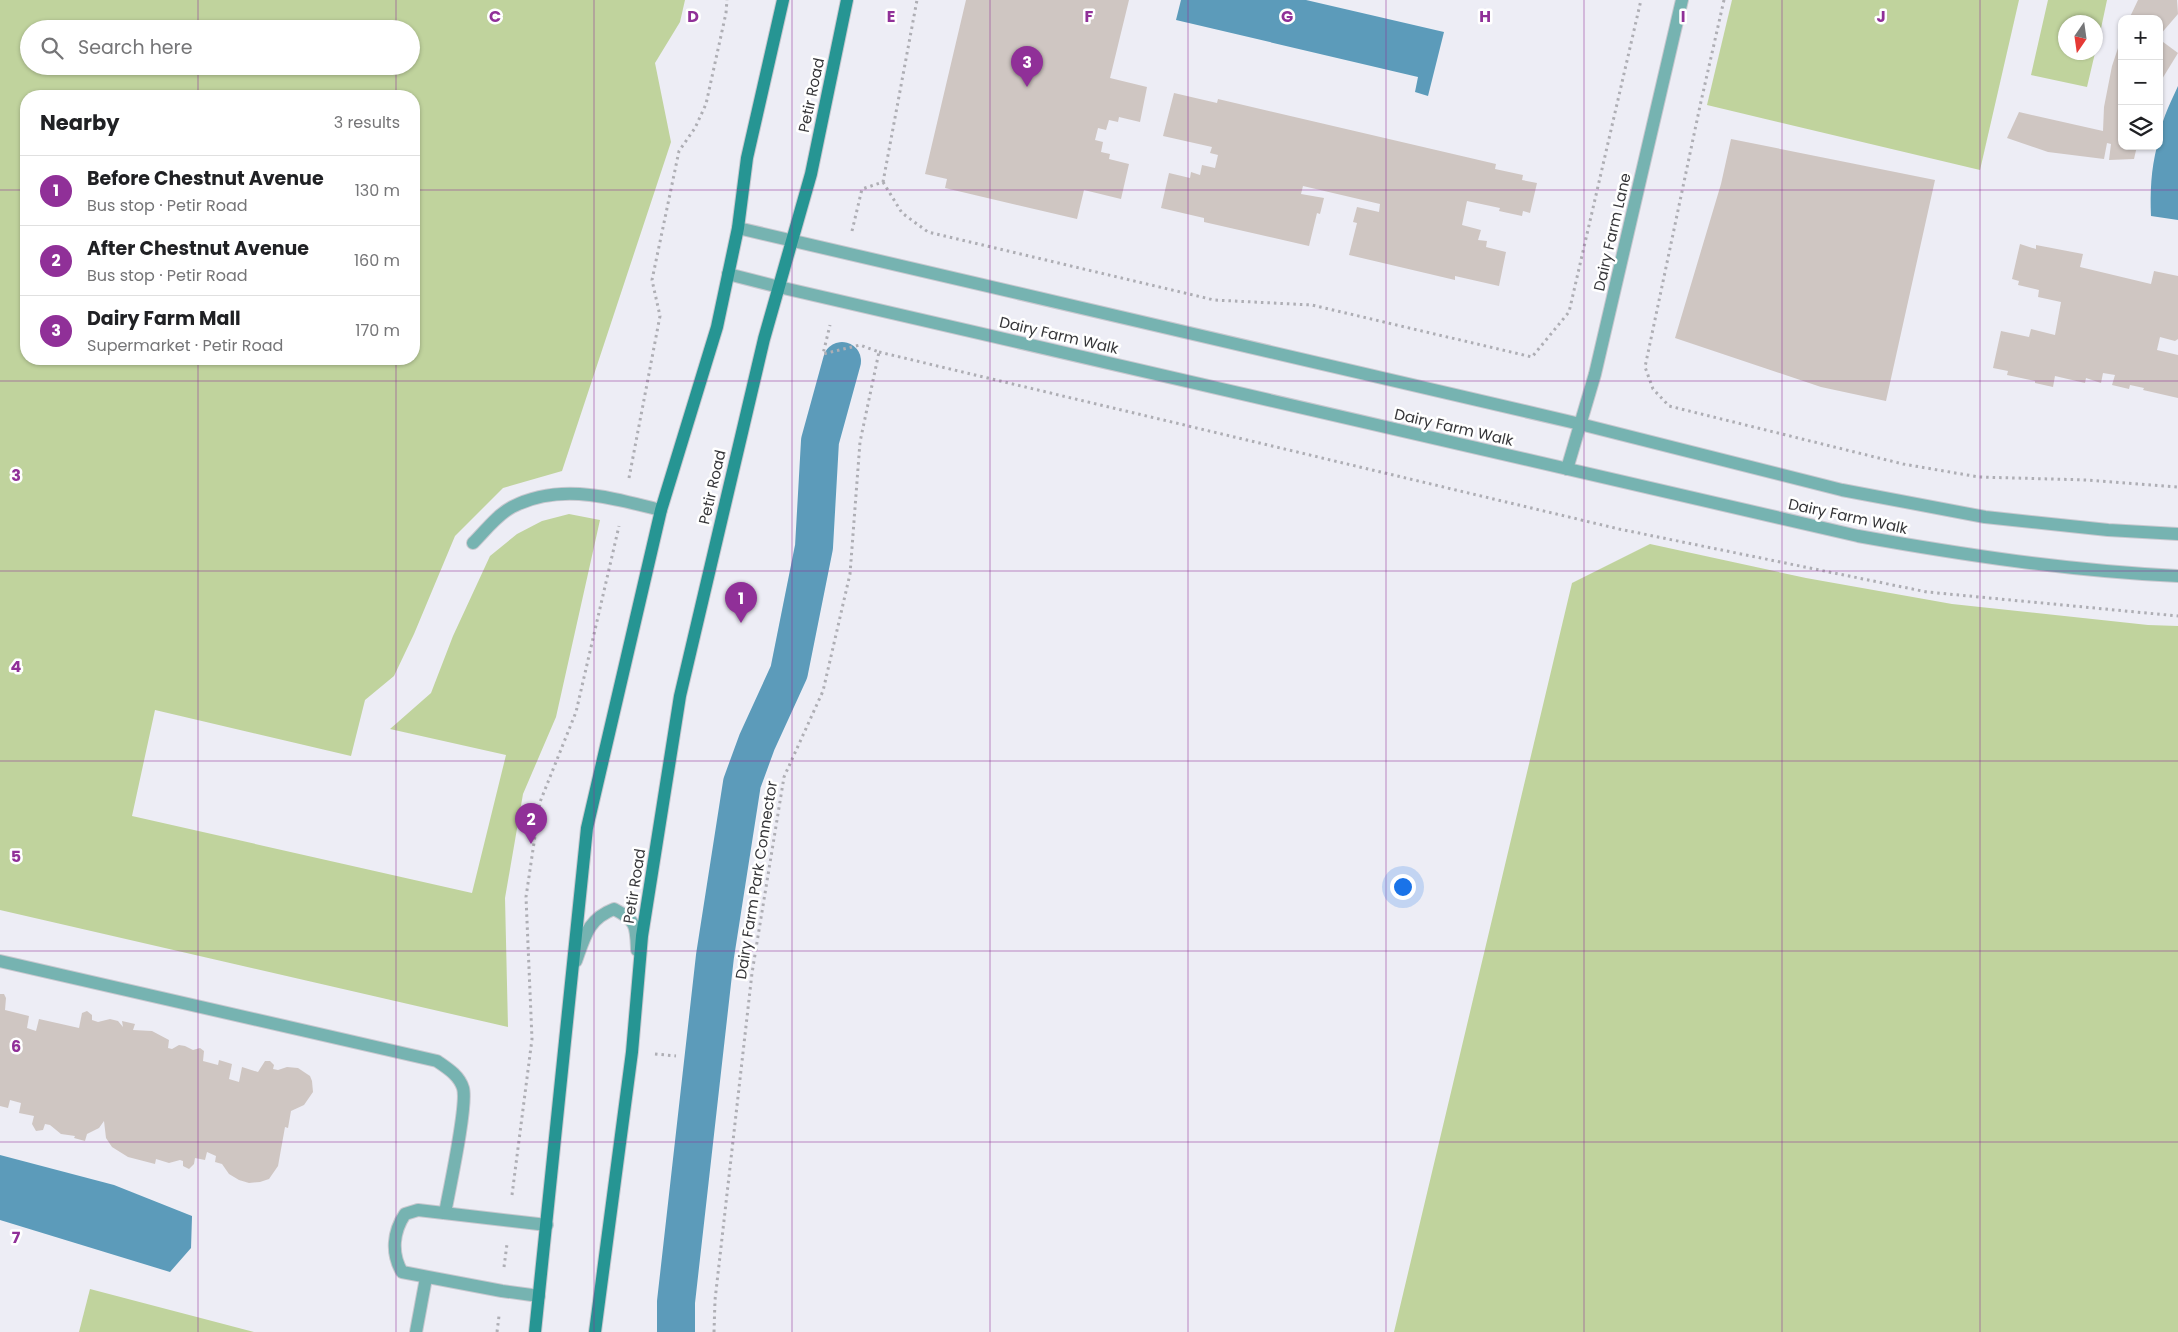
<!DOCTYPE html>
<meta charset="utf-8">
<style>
body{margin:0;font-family:Poppins,sans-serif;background:#f6f6f6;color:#202124}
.controls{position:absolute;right:15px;top:15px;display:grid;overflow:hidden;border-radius:10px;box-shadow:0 1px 4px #0004}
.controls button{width:45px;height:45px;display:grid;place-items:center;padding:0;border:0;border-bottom:1px solid #e0e0e0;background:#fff;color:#202124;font:25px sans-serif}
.compass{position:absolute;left:2058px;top:15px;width:45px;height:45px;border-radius:50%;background:#fff;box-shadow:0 1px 4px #0004;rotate:193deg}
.you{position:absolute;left:1402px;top:886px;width:18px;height:18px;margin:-12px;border:4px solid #fff;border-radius:50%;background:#1a73e8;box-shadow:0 0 0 8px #1a73e833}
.badge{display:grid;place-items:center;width:32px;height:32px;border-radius:50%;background:#903098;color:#fff;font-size:16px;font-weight:700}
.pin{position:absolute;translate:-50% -41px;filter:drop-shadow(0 1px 2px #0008)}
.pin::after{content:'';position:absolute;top:26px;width:18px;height:15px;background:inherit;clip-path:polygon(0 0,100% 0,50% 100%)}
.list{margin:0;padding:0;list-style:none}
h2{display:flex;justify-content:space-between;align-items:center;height:65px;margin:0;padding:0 20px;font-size:21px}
h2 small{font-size:16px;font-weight:400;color:#757577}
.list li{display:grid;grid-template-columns:32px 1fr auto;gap:15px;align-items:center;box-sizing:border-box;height:70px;padding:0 20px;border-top:1px solid #e0e0e0}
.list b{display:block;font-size:19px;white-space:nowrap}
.list p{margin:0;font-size:16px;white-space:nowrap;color:#757577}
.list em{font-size:16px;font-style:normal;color:#757577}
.icon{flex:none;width:28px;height:28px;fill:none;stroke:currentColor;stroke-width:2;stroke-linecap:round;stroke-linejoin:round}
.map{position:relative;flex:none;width:2178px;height:1332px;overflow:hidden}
.search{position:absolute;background:#fff;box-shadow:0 1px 4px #0004;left:20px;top:20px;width:400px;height:55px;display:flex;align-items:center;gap:12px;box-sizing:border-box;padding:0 18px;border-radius:28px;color:#757577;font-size:19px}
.panel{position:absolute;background:#fff;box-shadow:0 1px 4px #0004;left:20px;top:90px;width:400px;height:275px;border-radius:20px}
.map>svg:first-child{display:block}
.green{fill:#c0d39d;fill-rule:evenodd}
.water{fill:#5c9bba}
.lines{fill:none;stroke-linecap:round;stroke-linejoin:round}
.canal{stroke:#5c9bba;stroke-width:38}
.building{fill:#cfc6c2}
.lane-casing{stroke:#c8c8cf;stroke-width:14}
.street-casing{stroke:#c8c8cf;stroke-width:14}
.secondary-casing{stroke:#c8c8cf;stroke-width:14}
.path{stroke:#aeaeb4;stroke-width:3;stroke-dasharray:2.5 4;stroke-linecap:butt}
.lane{stroke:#76b3b1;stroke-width:12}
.street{stroke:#76b3b1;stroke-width:12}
.secondary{stroke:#269593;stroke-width:12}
.grid{fill:none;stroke:#903098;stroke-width:1;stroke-opacity:0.55}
.labels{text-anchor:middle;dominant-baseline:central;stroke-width:5;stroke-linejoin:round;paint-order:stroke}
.street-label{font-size:15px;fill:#363639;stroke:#fff}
.grid-label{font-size:16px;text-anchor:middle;font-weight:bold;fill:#903098;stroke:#fff;stroke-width:5;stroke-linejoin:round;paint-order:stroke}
</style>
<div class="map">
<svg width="2178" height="1332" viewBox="0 0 2178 1332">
<rect width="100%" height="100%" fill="#ededf5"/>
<g class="green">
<path d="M 0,0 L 685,0 L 680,22 L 655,63 L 671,142 L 562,471 L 503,488 L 455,536 L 414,634 L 394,676 L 365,700 L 351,756 L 155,710 L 132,816 L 472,893 L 506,755 L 390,729 L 431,693 L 453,636 L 490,556 L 517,534 L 542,521 L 569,514 L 600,520 L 556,717 L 523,794 L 505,898 L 508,1027 L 0,910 ZM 29,29 L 411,29 L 411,66 L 29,66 ZM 414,96 L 414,359 L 26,359 L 26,96 Z"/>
<path d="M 1732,0 L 2019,0 L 1980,170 L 1707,105 Z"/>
<path d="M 2048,0 L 2107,0 L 2096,52 L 2096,22 L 2066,22 L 2066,52 L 2095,53 L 2087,87 L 2031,75 Z"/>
<path d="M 1650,544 L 1806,578 L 1952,604 L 2148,625 L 2178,626 L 2178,1332 L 1394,1332 L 1572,583 Z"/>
<path d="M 90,1289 L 254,1332 L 79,1332 Z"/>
</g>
<g class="water">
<path d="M 1181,0 L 1306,0 L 1444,32 L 1428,96 L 1415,92 L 1418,77 L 1176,20 Z"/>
<path d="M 2178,86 L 2178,220 L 2151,216 C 2150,192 2151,170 2157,146 L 2159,146 C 2159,124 2169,106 2178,86 Z"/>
<path d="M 0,1155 L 114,1185 L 192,1216 L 191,1248 L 170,1272 L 0,1220 Z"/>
</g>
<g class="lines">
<path class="canal" d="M 676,1332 L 676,1302 L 715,956 L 742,783 L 757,742 L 789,672 L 814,547 L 820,441 L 842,361"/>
</g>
<g class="building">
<path d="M 966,0 L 1129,0 L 1110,78 L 1147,87 L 1140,122 L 1119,117 L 1118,122 L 1109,120 L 1106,130 L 1098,128 L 1095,140 L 1103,142 L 1101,152 L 1110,154 L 1109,159 L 1129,164 L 1121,199 L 1084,190 L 1077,219 L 945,188 L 947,179 L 925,174 Z"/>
<path d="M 2138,0 L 2177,0 L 2178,14 L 2159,36 L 2159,19 L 2129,19 Z"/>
<path d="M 2122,36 L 2122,146 L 2137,146 L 2134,159 L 2109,160 L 2111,144 L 2107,143 L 2104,159 L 2048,152 L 2007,138 L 2019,112 L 2103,131 L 2104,107 L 2112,66 Z"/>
<path d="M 2159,39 L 2178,53 L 2159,84 Z"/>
<path d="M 1174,93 L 1217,103 L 1218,99 L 1496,164 L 1495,169 L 1523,175 L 1522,180 L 1537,183 L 1530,213 L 1523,211 L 1522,216 L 1499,211 L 1500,208 L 1467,201 L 1462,225 L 1481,230 L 1478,240 L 1487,241 L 1486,247 L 1506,252 L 1499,286 L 1455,276 L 1455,280 L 1349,255 L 1357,223 L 1353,222 L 1357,207 L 1379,212 L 1380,204 L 1303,186 L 1301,194 L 1324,198 L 1320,214 L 1317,213 L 1309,246 L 1204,222 L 1204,218 L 1161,208 L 1169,173 L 1190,178 L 1191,172 L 1200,175 L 1202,165 L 1215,168 L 1218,155 L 1210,153 L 1212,147 L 1163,136 Z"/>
<path d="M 1731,139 L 1935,180 L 1886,401 L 1821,387 L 1675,338 L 1721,184 Z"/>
<path d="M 2020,244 L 2036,249 L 2036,245 L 2083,254 L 2080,267 L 2151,284 L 2154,271 L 2178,276 L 2178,339 L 2175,341 L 2160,337 L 2157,350 L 2178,355 L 2178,398 L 2143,390 L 2144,388 L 2130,385 L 2129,389 L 2112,385 L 2115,375 L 2103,373 L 2101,383 L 2086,378 L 2085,383 L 2055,376 L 2053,387 L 2035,383 L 2035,381 L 2007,375 L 2008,371 L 1993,368 L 2001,331 L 2029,337 L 2031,329 L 2055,335 L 2061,302 L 2038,297 L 2039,290 L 2018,285 L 2019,281 L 2012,279 Z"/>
<path d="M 0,994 L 4,994 L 6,998 L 5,1010 L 29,1016 L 27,1028 L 36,1031 L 39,1019 L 79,1028 L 82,1013 L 87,1011 L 92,1015 L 92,1020 L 98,1022 L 110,1019 L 118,1021 L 123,1027 L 122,1021 L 135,1024 L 133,1030 L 152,1031 L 169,1040 L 168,1048 L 172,1049 L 179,1045 L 185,1046 L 193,1050 L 200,1048 L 204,1051 L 203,1061 L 218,1065 L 219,1060 L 232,1064 L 229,1079 L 239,1082 L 242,1067 L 258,1072 L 265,1061 L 270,1061 L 274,1065 L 273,1069 L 278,1070 L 287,1067 L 298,1068 L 310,1076 L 312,1081 L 313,1092 L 304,1105 L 291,1111 L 288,1128 L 285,1127 L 278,1166 L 269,1179 L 260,1182 L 249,1183 L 239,1180 L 229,1174 L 222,1164 L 215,1162 L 216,1156 L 207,1152 L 205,1160 L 195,1158 L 194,1164 L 189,1169 L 183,1166 L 183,1161 L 180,1160 L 169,1163 L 156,1159 L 155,1164 L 128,1157 L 112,1147 L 106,1138 L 104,1121 L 99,1128 L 87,1134 L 85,1141 L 74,1138 L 75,1136 L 61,1134 L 50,1125 L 45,1124 L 43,1130 L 36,1131 L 32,1124 L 34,1116 L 19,1113 L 21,1103 L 10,1100 L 8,1108 L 0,1106 Z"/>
</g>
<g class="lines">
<g class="lane-casing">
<g id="lane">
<path d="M 0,961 L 437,1061 C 447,1068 459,1075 463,1088 C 468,1104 449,1191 445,1213"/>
<path d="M 539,1296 L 502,1291 L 402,1272 C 391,1253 393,1232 405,1214 L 418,1210 L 547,1225"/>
<path d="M 416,1332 L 426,1278"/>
</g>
</g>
<g class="street-casing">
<g id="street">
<path d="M 738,228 L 1580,424 L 1842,490 L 1985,517 L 2108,530 L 2178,534"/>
<path d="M 728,274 L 779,287 L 1858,536 C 1964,555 2070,571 2178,576"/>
<path d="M 1567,469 L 1595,374 L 1682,0"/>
<path d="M 473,543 C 485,531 497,515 512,507 C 561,482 611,498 661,510"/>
<path d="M 576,961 C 585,936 588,919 614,909 C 637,921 636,926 637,950"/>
</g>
</g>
<g class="secondary-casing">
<g id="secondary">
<path d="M 535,1332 L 587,828 L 661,510 L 717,327 L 738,228 L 747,158 L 783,0"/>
<path d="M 595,1332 L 632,1052 L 642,936 L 680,696 L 764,339 L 811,174 L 847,0"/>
</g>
</g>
<g class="path">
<path d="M 1724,0 L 1700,106 L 1645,367 L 1653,389 L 1669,406 L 1903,464 L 1979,477 L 2087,480 L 2178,487"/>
<path d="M 883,182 L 902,213 L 928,232 L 1214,300 L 1312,305 L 1532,357 L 1569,312 L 1641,0"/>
<path d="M 852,231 L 862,189 L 883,182 L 917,0"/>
<path d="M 879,352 L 1619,529 L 1927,592 L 2178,616"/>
<path d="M 629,478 L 660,316 L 652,280 L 679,151 L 695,128 L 706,104 L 726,13 L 727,0"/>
<path d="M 655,1054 L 676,1056"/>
<path d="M 512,1195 L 532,1039 L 526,897 L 540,802 L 576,712 L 619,526"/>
<path d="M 504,1267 L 507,1244"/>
<path d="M 497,1332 L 499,1316"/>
<path d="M 714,1332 L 715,1300 L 752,973 L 784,777 L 823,691 L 850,574 L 860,442 L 879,352 L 860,345 L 823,354 L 830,325"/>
</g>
<use href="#lane" class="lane"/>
<use href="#street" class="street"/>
<use href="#secondary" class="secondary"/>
</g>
<path class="grid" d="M 198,0 L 198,29M 396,0 L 396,29M 594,0 L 594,1332M 792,0 L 792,1332M 990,0 L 990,1332M 1188,0 L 1188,1332M 1386,0 L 1386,1332M 1584,0 L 1584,1332M 1782,0 L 1782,1332M 1980,0 L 1980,1332M 198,66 L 198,96M 396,66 L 396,96M 0,190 L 26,190M 414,190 L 2178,190M 198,359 L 198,1332M 396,359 L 396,1332M 0,381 L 2178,381M 0,571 L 2178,571M 0,761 L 2178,761M 0,951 L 2178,951M 0,1142 L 2178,1142"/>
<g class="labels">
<g class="street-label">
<text transform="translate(811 95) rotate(-78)">Petir Road</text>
<text transform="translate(1612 232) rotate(-77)">Dairy Farm Lane</text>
<text transform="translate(1059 335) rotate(13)">Dairy Farm Walk</text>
<text transform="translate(1454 427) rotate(13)">Dairy Farm Walk</text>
<text transform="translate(712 487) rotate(-77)">Petir Road</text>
<text transform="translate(1848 516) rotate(12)">Dairy Farm Walk</text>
<text transform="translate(756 880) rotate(-81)">Dairy Farm Park Connector</text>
<text transform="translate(634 886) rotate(-81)">Petir Road</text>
</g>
</g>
<g class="grid-label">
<text x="495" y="22">C</text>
<text x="693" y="22">D</text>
<text x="891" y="22">E</text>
<text x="1089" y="22">F</text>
<text x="1287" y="22">G</text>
<text x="1485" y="22">H</text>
<text x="1683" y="22">I</text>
<text x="1881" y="22">J</text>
<text x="16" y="481">3</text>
<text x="16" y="672">4</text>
<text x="16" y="862">5</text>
<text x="16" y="1052">6</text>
<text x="16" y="1243">7</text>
</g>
</svg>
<div class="controls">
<button>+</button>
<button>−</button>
<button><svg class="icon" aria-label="layers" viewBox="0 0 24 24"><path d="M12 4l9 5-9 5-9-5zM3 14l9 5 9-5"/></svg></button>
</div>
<svg class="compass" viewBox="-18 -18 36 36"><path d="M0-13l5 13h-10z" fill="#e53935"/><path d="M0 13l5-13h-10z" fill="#757577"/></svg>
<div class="you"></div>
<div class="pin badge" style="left:741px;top:623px">1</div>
<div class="pin badge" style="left:531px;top:844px">2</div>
<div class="pin badge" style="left:1027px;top:87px">3</div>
<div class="search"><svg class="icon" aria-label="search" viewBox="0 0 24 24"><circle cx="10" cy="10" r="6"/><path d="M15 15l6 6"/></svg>Search here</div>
<section class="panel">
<h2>Nearby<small>3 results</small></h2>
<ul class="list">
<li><span class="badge">1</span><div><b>Before Chestnut Avenue</b><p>Bus stop · Petir Road</p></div><em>130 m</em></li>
<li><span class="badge">2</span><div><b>After Chestnut Avenue</b><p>Bus stop · Petir Road</p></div><em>160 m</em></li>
<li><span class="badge">3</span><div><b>Dairy Farm Mall</b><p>Supermarket · Petir Road</p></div><em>170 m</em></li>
</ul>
</section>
</div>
